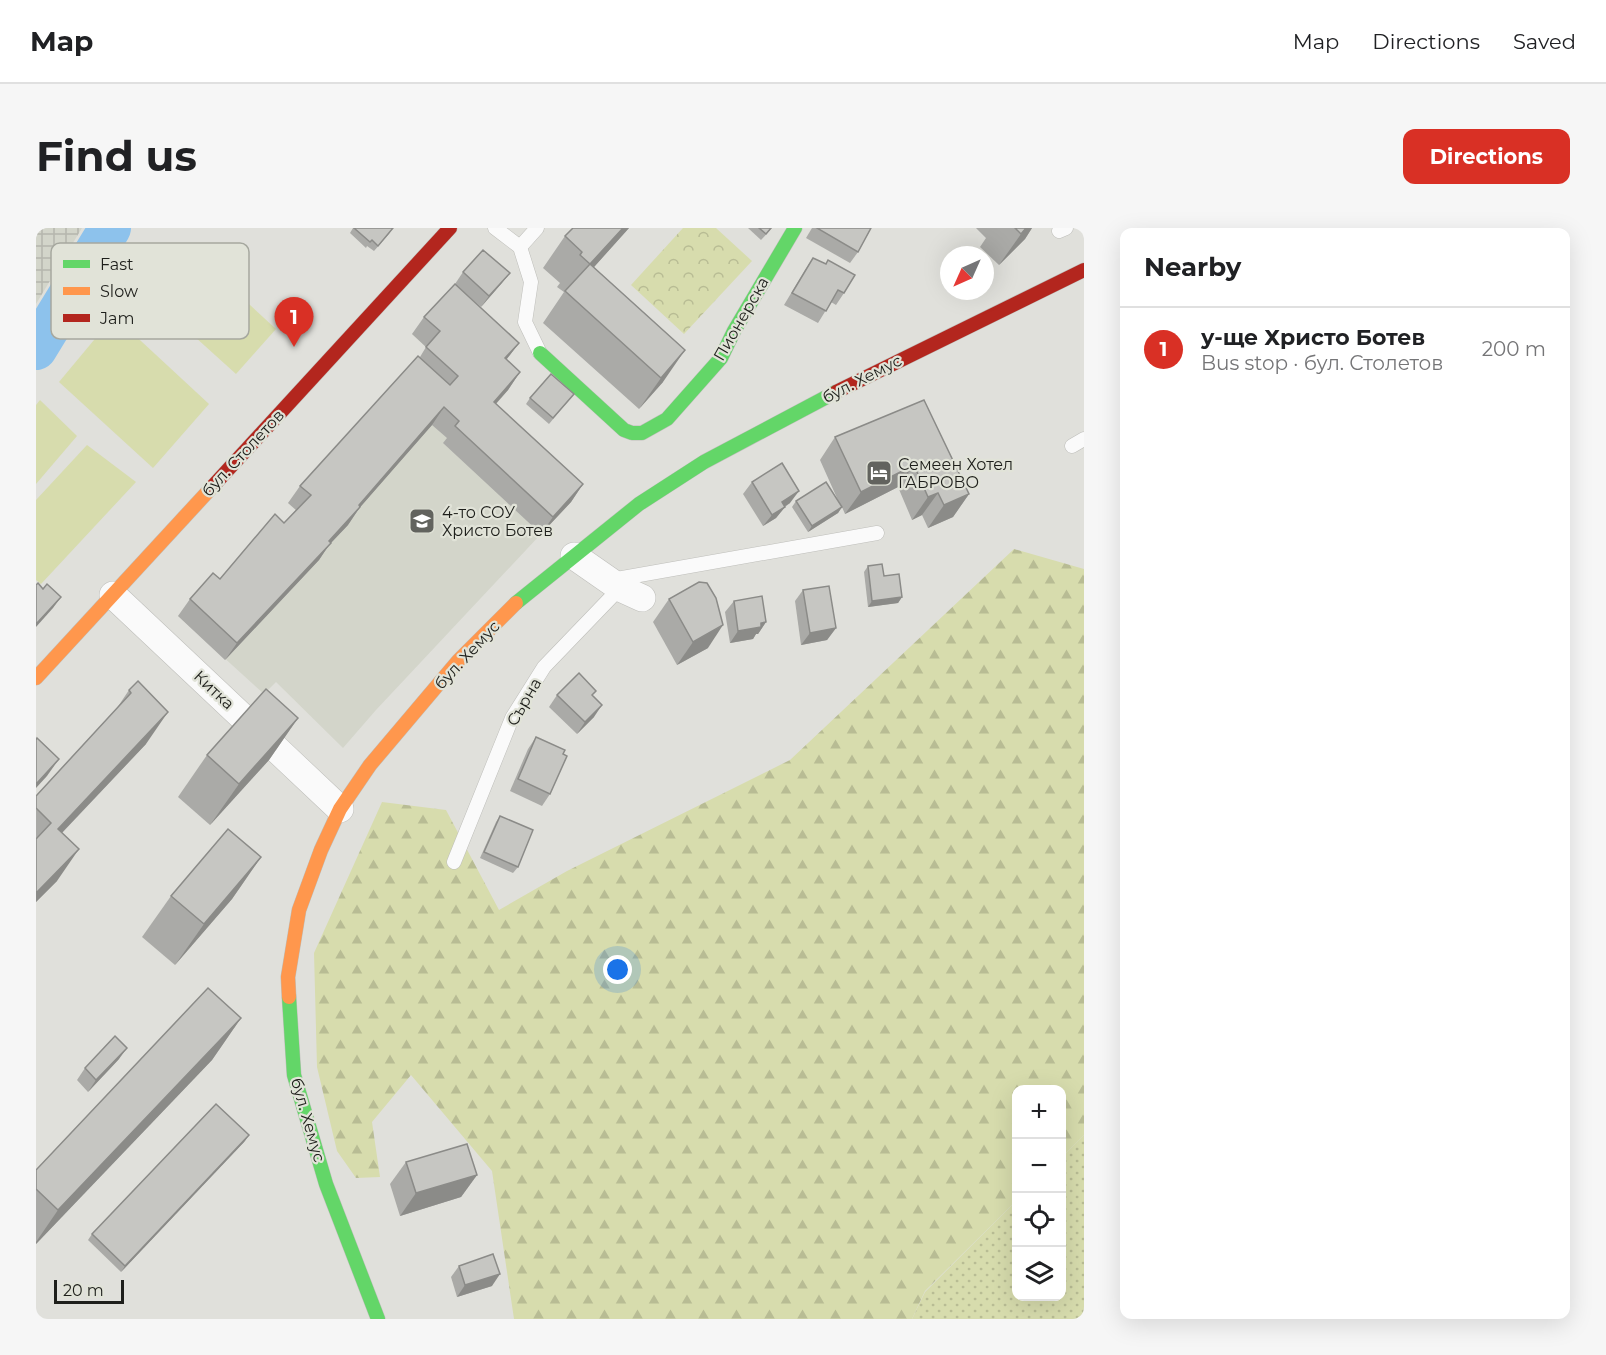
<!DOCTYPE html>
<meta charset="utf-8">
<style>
body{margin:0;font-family:Montserrat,sans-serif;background:#f6f6f6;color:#202124}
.controls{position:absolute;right:18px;bottom:18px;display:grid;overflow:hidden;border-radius:12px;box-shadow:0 6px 24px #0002}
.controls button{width:54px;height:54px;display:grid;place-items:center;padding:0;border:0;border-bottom:2px solid #e0e0e0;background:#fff;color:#202124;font:30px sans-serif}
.compass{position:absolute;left:904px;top:18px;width:54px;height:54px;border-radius:50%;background:#fff;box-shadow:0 6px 24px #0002;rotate:225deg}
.scale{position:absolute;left:18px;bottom:15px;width:70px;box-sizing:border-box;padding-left:6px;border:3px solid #1e1f1b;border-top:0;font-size:16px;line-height:21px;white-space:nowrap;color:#1e1f1b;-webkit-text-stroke:4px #e1e3d8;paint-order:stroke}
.you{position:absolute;left:582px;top:742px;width:21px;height:21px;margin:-15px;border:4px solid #fff;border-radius:50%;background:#1a73e8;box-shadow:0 0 0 9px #1a73e833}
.badge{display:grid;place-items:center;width:39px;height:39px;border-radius:50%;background:#d93025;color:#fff;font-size:20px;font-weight:700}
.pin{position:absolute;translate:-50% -50px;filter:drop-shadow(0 2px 3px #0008)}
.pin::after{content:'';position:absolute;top:32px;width:21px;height:18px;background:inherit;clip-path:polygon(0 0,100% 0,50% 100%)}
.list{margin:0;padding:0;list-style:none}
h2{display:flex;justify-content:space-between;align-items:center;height:78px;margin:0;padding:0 24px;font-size:26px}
h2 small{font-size:20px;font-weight:400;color:#757577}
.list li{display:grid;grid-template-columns:39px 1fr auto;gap:18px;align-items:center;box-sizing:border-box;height:84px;padding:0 24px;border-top:2px solid #e0e0e0}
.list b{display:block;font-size:22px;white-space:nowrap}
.list p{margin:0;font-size:20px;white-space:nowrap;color:#757577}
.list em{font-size:20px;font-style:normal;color:#757577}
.icon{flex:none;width:33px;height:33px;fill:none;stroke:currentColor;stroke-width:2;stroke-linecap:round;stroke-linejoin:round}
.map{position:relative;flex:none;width:1048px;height:1091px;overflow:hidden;border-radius:12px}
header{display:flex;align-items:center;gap:36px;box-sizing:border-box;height:84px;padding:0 30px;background:#fff;border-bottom:2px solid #e0e0e0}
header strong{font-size:28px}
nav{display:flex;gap:33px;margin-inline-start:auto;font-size:21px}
.intro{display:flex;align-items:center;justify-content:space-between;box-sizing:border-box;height:144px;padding:0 36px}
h1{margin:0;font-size:42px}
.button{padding:15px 27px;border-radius:12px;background:#d93025;color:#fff;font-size:21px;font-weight:700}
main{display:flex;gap:36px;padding:0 36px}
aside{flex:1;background:#fff;border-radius:12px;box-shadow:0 6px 24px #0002}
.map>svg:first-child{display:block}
.built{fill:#d3d5ca}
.industrial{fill:url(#industrial-grid)}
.grass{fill:url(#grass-dots)}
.forest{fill:url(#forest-firs)}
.park{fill:url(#park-crowns)}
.garden{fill:#d7dcad}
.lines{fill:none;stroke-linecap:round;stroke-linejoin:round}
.river{stroke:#8dc2ec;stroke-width:42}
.lane-casing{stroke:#bebeba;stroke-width:15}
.street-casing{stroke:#bebeba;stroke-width:28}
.fast-casing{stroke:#bebeba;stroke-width:15}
.slow-casing{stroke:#bebeba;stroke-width:15}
.jam-casing{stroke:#bebeba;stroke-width:15}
.lane{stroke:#fafafa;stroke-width:14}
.street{stroke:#fafafa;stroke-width:27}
.fast{stroke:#63d668;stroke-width:14}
.slow{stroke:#ff974d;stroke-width:14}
.jam{stroke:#b3261e;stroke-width:14}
.wall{fill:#aaaaa7}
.shaded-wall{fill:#8b8b88}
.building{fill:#c6c6c2;stroke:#8b8b88;stroke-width:1.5}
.labels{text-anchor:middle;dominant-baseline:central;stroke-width:4.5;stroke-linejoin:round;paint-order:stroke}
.street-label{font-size:16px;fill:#1e1f1b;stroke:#e1e3d8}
.poi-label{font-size:16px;fill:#1e1f1b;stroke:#e1e3d8;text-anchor:start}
.key{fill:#e1e3d8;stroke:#a6a89f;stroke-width:1.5}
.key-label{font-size:16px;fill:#1e1f1b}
</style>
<header>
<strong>Map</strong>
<nav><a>Map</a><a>Directions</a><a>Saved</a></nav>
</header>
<div class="intro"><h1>Find us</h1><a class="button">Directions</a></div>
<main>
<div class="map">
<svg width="1048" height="1091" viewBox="0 0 1048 1091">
<defs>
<pattern id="industrial-grid" width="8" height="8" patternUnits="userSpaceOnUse" patternTransform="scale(1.5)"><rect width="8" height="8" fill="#d3d5ca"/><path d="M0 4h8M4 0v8" fill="none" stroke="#b5b6ad"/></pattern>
<pattern id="grass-dots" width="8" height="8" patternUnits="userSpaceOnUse" patternTransform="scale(1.5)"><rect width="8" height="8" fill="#d7dcad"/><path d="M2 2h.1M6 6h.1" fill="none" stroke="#b8bc94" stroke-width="1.8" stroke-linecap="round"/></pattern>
<pattern id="forest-firs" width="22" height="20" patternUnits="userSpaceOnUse" patternTransform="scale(1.5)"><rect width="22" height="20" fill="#d7dcad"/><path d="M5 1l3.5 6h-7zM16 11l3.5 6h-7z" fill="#b8bc94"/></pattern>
<pattern id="park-crowns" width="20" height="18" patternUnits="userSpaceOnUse" patternTransform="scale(1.5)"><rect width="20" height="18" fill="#d7dcad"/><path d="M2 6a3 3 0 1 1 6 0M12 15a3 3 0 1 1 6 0" fill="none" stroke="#b8bc94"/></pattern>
</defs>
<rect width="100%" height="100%" fill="#e0e0db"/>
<path class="built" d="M 406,74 L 457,148 L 472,162 L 446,192 L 535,274 L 340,482 L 307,520 L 240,454 L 228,466 L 142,388 L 165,362 L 171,368 L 236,312 L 262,284 L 252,275 L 392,121 L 376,106 Z"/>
<path class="industrial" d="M 0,0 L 46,0 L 0,76 Z"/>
<path class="grass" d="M 1048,907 L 1048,1091 L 876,1091 L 889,1064 L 980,973 L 981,1068 L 1026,1068 L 1026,929 Z"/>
<path class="forest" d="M 978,321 L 1048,341 L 1048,907 L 1026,929 L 1026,862 L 981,862 L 980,973 L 889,1063 L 876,1091 L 478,1091 L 456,943 L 375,847 L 336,894 L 344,949 L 320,950 L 301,923 L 281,839 L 278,725 L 346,574 L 410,582 L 463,682 L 531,643 L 754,532 Z"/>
<path class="park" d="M 647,0 L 680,0 L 716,33 L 648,106 L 595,57 Z"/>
<g class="garden">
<path d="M 149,17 L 240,101 L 200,146 L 107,62 Z"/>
<path d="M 78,88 L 173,176 L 117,240 L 23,154 Z"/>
<path d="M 4,172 L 41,208 L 0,256 L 0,177 Z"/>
<path d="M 51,217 L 100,254 L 5,356 L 0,352 L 0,272 Z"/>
</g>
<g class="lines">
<path class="river" d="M 0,121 L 74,0"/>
<g class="lane-casing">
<g id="lane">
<path d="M 459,0 L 484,19 L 495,54 L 489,94 L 504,125"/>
<path d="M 1023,3 L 1030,0"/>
<path d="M 484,19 L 501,0"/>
<path d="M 1036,218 L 1048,211"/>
<path d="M 575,352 L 841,305"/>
<path d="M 418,634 L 476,490 L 508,439 L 584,360"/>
</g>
</g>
<g class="street-casing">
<g id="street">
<path d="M 538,328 L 584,360 L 606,370"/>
<path d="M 77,367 L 304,581"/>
</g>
</g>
<g class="fast-casing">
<g id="fast">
<path d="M 504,125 L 588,202 L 596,205 L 606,205 L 631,191 L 685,130 L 698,103 L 759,0"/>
<path d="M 480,375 L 603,276 L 668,234 L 800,164"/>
<path d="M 253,769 L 258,847 L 290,956 L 342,1091"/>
</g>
</g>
<g class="slow-casing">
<g id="slow">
<path d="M 0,450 L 177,258"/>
<path d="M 253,769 L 252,749 L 263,682 L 285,622 L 304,581 L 334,537 L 422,433 L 480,375"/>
</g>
</g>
<g class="jam-casing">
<g id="jam">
<path d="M 800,164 L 1048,42"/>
<path d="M 177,258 L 414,0"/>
</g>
</g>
<use href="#lane" class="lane"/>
<use href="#street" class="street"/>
<use href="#fast" class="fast"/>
<use href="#slow" class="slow"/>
<use href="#jam" class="jam"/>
</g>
<g class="wall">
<path d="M 317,0 L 357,0 L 353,6 L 338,23 L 331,18 L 330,20 L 314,5 Z"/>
<path d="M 593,0 L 558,39 L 627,154 L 603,181 L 507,95 L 528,64 L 521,59 L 524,55 L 507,40 L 529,8 Z"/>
<path d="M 712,0 L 736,0 L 725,12 Z"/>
<path d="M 776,0 L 835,0 L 822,24 L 814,35 L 770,10 Z"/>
<path d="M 940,0 L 996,0 L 989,11 L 963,37 L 944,19 L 950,10 Z"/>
<path d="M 777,30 L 789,36 L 792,32 L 808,65 L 800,77 L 795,74 L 782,95 L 748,77 L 769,42 Z"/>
<path d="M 427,44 L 474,45 L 465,56 L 445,79 L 419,56 Z"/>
<path d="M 388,89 L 483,115 L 470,132 L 484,144 L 472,162 L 460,176 L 547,256 L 535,274 L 505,306 L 407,215 L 411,210 L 396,197 L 324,279 L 312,297 L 293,317 L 283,332 L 189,432 L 142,388 L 154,371 L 184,351 L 248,295 L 260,282 L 252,275 L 264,258 L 384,129 L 390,119 L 376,106 Z"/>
<path d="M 538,166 L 513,196 L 490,176 L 494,170 Z"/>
<path d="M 888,172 L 933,266 L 917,289 L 892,300 L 886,287 L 876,292 L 862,259 L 809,286 L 806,279 L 802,285 L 772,304 L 756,279 L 760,273 L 805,279 L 784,232 L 799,209 Z"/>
<path d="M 716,254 L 754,275 L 749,279 L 740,290 L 727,298 L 707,266 Z"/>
<path d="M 832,338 L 848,348 L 866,369 L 862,375 L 832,379 L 828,344 Z"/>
<path d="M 767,362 L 800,400 L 791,412 L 765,417 L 759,373 Z"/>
<path d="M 633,371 L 672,420 L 641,437 L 617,394 Z"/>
<path d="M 698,373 L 730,394 L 722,406 L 720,406 L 717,411 L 694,415 L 689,384 Z"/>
<path d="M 102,453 L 110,516 L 26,605 L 21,653 L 0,674 L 0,568 L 81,480 L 93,462 Z"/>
<path d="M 521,467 L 556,468 L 558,489 L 541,506 L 513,479 Z"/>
<path d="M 262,490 L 233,532 L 174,597 L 142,569 L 171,527 Z"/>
<path d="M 500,509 L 527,526 L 514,566 L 506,578 L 474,563 L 492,521 Z"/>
<path d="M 464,588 L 482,639 L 477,645 L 444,630 L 460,594 Z"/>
<path d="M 225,629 L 196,671 L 139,737 L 106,709 L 135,668 Z"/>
<path d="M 205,790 L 176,832 L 0,1016 L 0,942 Z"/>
<path d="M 83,831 L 52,864 L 41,852 L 49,840 Z"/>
<path d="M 209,913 L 85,1044 L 52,1012 L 56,1006 Z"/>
<path d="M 370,934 L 441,947 L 425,969 L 364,988 L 354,956 Z"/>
<path d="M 423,1038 L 456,1058 L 421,1069 L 415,1049 Z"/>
</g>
<g class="shaded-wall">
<path d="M 587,0 L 593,0 L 532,68 L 554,36 Z"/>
<path d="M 990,0 L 996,0 L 989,11 L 963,37 L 985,6 Z"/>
<path d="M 474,45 L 465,56 L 445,79 L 453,68 Z"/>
<path d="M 483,115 L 470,132 L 469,130 Z"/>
<path d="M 649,122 L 627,154 L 603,181 L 625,150 Z"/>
<path d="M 484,144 L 472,162 L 446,191 L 458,174 Z"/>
<path d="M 408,179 L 396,197 L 313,292 L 324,279 L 312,297 L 293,317 L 283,332 L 189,432 L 201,415 L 293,313 L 323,277 Z"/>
<path d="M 878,237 L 862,259 L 809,286 L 825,264 Z"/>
<path d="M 547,256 L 535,274 L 505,306 L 517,289 Z"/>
<path d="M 763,263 L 754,275 L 738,285 L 746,274 Z"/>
<path d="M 902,265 L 886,287 L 876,292 L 892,269 Z"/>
<path d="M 933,266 L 917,289 L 892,300 L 908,277 Z"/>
<path d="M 749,279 L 740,290 L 727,298 L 736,287 Z"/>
<path d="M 806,279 L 802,285 L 772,304 L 776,298 Z"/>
<path d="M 25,369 L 17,380 L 0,399 L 0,396 Z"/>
<path d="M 866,369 L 862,375 L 832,379 L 836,373 Z"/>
<path d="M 730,394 L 722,406 L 720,406 L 717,411 L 694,415 L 702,403 L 725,395 Z"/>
<path d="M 687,397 L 672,420 L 641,437 L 657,414 Z"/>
<path d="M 800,400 L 791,412 L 765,417 L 774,405 Z"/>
<path d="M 566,477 L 558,489 L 541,506 L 549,494 Z"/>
<path d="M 132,484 L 110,516 L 0,632 L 22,601 Z"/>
<path d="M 262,490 L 233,532 L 174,597 L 203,556 Z"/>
<path d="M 23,531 L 11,548 L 0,560 L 0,556 Z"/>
<path d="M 43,621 L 21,653 L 0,674 L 0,665 Z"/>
<path d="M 225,629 L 196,671 L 139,737 L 168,696 Z"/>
<path d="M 205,790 L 176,832 L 0,1016 L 0,1014 L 22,982 Z"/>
<path d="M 91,820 L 83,831 L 52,864 L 60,852 Z"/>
<path d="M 213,907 L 209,913 L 85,1044 L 89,1038 Z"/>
<path d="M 441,947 L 425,969 L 364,988 L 380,965 Z"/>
<path d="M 464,1046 L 456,1058 L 421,1069 L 429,1057 Z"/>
</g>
<g class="building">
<path d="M 318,0 L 357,0 L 342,18 L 336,12 L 334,14 Z"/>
<path d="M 537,0 L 587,0 L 554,36 L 544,27 L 546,24 L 529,8 Z"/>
<path d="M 723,0 L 735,0 L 730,6 Z"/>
<path d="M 781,0 L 835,0 L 822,24 Z"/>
<path d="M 979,0 L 990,0 L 985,6 Z"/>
<path d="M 447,22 L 474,45 L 453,68 L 427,44 Z"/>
<path d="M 777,30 L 790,36 L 792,32 L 819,47 L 808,65 L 802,62 L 790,83 L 756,65 Z"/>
<path d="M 554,36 L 649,122 L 625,150 L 529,63 Z"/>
<path d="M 419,56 L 483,115 L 469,130 L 484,144 L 458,174 L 547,256 L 517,289 L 419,198 L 423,193 L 408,179 L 323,277 L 324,279 L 293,313 L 295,315 L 201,415 L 154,371 L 177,345 L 184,351 L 239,286 L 248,295 L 275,267 L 264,258 L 382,128 L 414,157 L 422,148 L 390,119 L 404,103 L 388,89 Z"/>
<path d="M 515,146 L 538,166 L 517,190 L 494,170 Z"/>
<path d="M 888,172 L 933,266 L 908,277 L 902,265 L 892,269 L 878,237 L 825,264 L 799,209 Z"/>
<path d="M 746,235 L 763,263 L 746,274 L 749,279 L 736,287 L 716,254 Z"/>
<path d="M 790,254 L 806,279 L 776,298 L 760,273 Z"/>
<path d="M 846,336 L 848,348 L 863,346 L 866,369 L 836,373 L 832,338 Z"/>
<path d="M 663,354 L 671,355 L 680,370 L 687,397 L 657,414 L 633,371 Z"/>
<path d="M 2,355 L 7,361 L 11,356 L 25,369 L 0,396 L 0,357 Z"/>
<path d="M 793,358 L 800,400 L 774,405 L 767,362 Z"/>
<path d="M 726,368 L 730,394 L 725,395 L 725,399 L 702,403 L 698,373 Z"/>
<path d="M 543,445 L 560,463 L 556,467 L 566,477 L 549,494 L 521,467 Z"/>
<path d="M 102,453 L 132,484 L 22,601 L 43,621 L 0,665 L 0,611 L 15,595 L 0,580 L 0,568 L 95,465 L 93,462 Z"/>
<path d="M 230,461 L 262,490 L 203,556 L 171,527 Z"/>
<path d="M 500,509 L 529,522 L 527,526 L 531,528 L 514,566 L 482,551 Z"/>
<path d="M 1,510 L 23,531 L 0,556 L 0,512 Z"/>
<path d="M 464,588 L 497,602 L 482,639 L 448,624 Z"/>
<path d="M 192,601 L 225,629 L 168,696 L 135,668 Z"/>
<path d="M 172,760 L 205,790 L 22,982 L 0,961 L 0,942 Z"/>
<path d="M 79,808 L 91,820 L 60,852 L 49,840 Z"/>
<path d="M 180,876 L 213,907 L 89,1038 L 56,1006 Z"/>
<path d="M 431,916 L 441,947 L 380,965 L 370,934 Z"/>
<path d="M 457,1026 L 464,1046 L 429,1057 L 423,1038 Z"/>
</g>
<defs>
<g id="hotel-square" transform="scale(1.35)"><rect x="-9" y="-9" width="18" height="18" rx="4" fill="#62635e" stroke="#e1e3d8"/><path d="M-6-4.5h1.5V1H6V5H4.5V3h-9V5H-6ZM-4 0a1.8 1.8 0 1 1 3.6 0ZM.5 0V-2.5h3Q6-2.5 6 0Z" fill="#fff"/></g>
<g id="school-square" transform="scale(1.35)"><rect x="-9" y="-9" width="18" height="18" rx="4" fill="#62635e" stroke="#e1e3d8"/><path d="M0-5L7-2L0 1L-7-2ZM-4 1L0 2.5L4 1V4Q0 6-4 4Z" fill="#fff"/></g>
</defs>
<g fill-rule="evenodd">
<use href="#hotel-square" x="843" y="245"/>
<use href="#school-square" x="386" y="293"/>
</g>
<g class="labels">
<g class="street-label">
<text transform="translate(705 91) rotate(-60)">Пионерска</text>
<text transform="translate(826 151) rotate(-27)">бул. Хемус</text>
<text transform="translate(207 225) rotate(-47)">бул. Столетов</text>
<text transform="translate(431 427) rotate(-47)">бул. Хемус</text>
<text transform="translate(178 462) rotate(43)">Китка</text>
<text transform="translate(488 474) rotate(-60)">Сърна</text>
<text transform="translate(272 892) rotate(74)">бул. Хемус</text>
</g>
<g class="poi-label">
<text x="862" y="236">Семеен Хотел<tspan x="862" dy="18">ГАБРОВО</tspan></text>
<text x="406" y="284">4-то СОУ<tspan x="406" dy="18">Христо Ботев</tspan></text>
</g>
</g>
<rect x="15" y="15" width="198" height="96" rx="9" class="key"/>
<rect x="27" y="32" width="27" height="8" fill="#63d668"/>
<rect x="27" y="59" width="27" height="8" fill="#ff974d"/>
<rect x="27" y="86" width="27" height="8" fill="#b3261e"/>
<g class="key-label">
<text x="64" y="42">Fast</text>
<text x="64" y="69">Slow</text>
<text x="64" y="96">Jam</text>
</g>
</svg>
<div class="controls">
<button>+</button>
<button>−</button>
<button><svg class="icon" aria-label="locate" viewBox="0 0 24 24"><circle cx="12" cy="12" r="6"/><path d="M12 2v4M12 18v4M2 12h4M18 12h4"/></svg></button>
<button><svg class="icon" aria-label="layers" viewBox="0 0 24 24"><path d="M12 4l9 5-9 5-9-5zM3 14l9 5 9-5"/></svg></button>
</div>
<svg class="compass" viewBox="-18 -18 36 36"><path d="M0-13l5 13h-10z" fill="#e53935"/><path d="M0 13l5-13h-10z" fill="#757577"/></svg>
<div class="scale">20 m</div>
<div class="you"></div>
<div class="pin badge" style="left:258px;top:119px">1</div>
</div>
<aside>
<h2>Nearby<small></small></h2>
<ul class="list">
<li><span class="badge">1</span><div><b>у-ще Христо Ботев</b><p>Bus stop · бул. Столетов</p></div><em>200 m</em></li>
</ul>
</aside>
</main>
